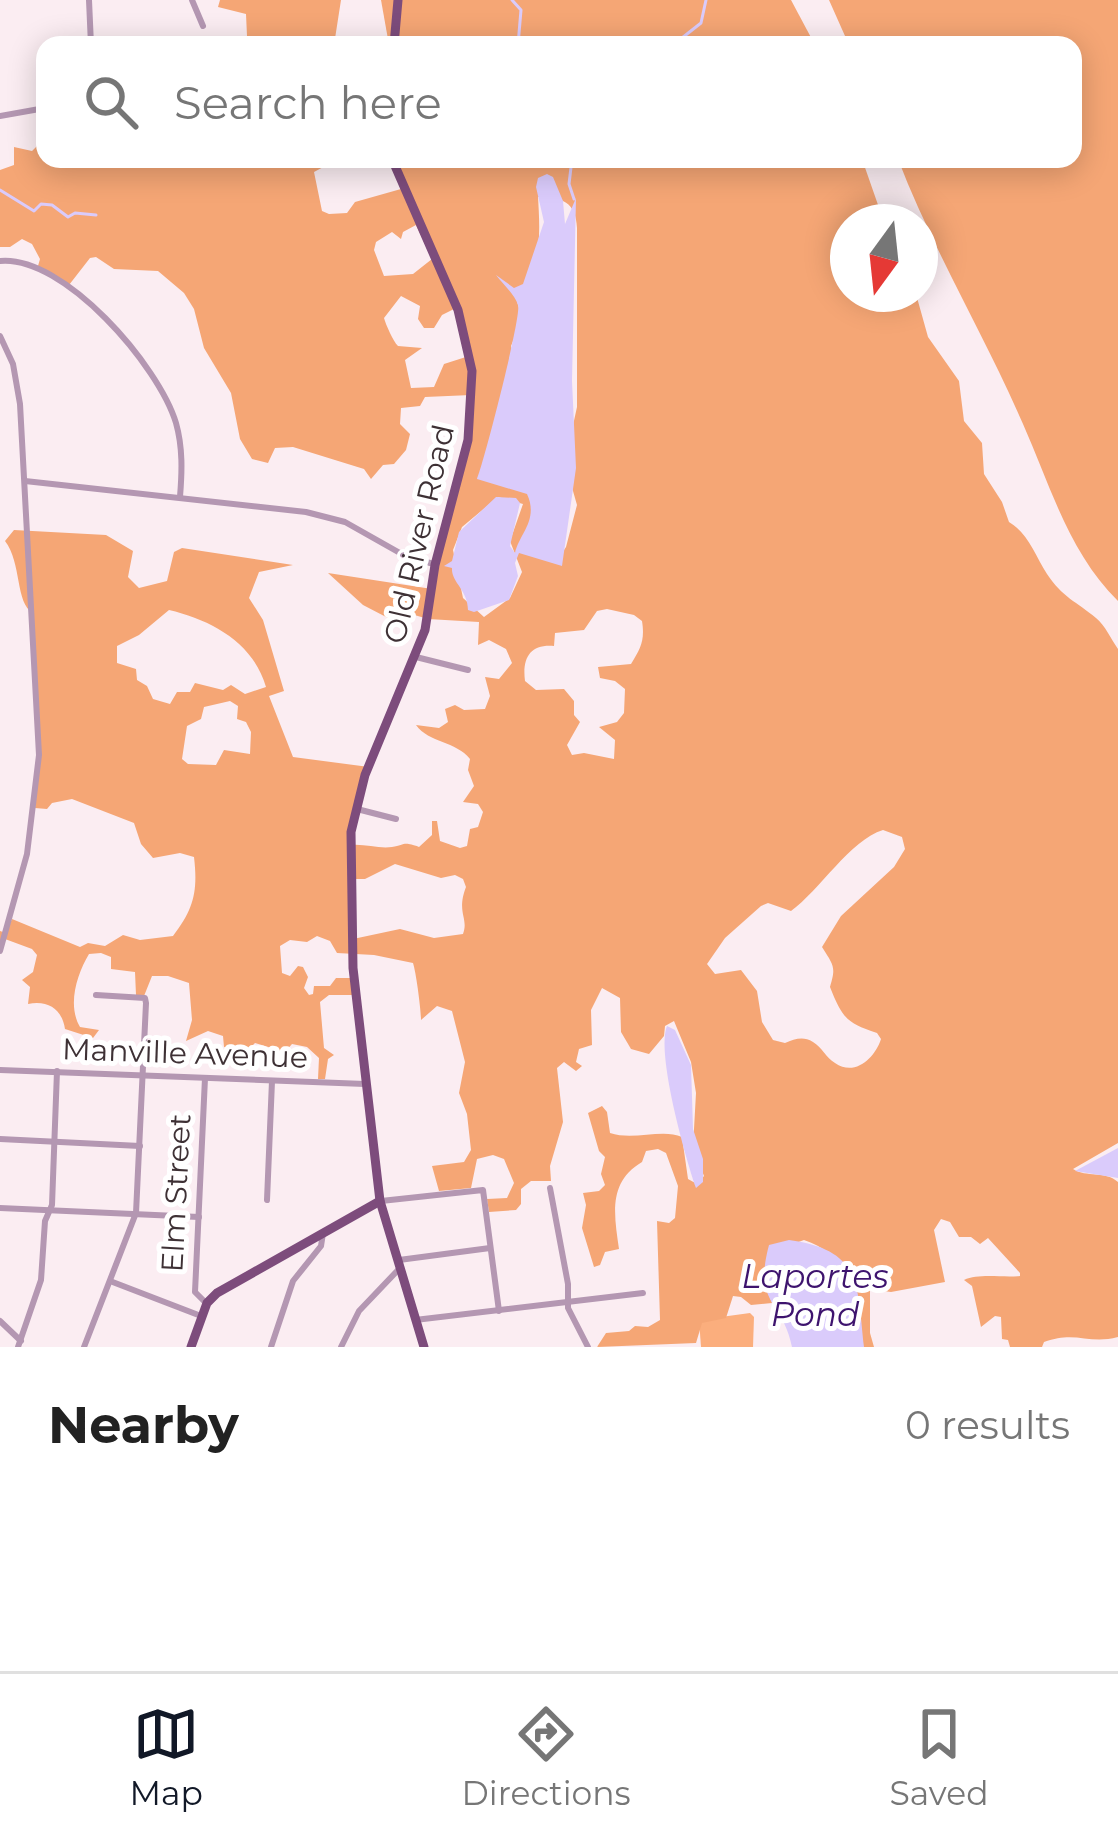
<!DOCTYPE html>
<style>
body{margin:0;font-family:Montserrat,sans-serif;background:#f6f6f6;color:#222}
.compass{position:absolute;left:830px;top:204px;width:108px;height:108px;border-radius:50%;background:#fff;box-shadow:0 6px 30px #0003;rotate:195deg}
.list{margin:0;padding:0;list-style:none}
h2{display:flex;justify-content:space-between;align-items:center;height:156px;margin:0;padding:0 48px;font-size:51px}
h2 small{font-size:39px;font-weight:400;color:#767676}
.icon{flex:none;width:66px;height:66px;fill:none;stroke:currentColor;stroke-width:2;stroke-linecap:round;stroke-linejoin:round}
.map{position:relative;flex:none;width:1118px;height:1347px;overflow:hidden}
.search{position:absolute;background:#fff;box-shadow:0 6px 30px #0003;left:36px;right:36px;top:36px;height:132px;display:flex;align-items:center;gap:30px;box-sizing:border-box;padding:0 42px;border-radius:24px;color:#767676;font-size:45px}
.sheet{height:324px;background:#fff}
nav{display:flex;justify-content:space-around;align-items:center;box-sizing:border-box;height:168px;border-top:3px solid #e0e0e0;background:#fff;font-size:33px;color:#767676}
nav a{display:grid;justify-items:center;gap:6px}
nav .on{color:#111827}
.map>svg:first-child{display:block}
.green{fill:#fbae7d}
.forest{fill:#f5a675;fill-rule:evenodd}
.water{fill:#dacbfb}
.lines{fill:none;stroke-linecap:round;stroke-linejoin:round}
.stream{stroke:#dacbfb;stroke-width:3}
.minor{stroke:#b497b2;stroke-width:6}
.major{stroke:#7d4c7c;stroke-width:9}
.labels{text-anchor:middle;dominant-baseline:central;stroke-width:10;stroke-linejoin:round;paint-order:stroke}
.street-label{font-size:30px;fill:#3e3135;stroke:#fff}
.water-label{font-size:33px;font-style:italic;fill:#3e146e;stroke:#fff}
</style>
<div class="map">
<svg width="1118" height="1347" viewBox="0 0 1118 1347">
<rect width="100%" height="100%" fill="#fbedf2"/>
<path class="green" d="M 750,1313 L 754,1317 L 753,1347 L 701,1347 L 699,1320 Z"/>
<g class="forest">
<path d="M 220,0 L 341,0 L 334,45 L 243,45 L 247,36 L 246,14 L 218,7 Z"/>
<path d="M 381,0 L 791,0 L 815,45 L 389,45 Z"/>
<path d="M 829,0 L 1118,0 L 1118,601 C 1069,553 1050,485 1023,424 C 984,334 932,248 898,159 L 1073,159 L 1073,45 L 849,45 Z"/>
<path d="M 45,138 L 45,159 L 329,159 L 327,165 L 314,172 L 322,211 L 329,214 L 347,213 L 355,202 L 401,189 L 392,159 L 862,159 L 884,222 L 848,222 L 848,294 L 916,294 L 928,337 L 959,381 L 964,421 L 982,443 L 984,474 L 1002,502 L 1009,522 C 1028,533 1035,555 1047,574 C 1062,597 1077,602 1096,618 C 1105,625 1111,639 1118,649 L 1118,1143 L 1073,1169 C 1087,1178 1104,1170 1118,1182 L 1118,1337 C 1088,1345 1076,1330 1044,1342 L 1042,1347 L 1010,1347 L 1008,1340 L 1002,1339 L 1001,1317 L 995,1316 L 981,1327 L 972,1286 L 964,1280 C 979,1273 1003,1278 1020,1276 L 1020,1273 L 988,1238 L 980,1244 L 971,1237 L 959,1237 L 950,1222 L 941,1219 L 934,1230 L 945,1282 L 891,1292 L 870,1289 L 870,1333 L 874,1347 L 862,1347 C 851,1302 854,1256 804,1240 L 768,1253 L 764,1281 L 772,1303 L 751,1305 L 741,1297 L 733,1296 L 726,1318 L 702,1323 L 696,1343 L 597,1347 L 606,1333 L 629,1331 L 635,1326 L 648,1327 L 660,1320 L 657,1221 L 669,1223 L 675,1218 L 678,1186 L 666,1153 L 658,1149 L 646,1151 L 642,1162 C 608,1182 614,1214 619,1249 L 605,1252 L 600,1265 L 594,1267 L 582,1228 L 586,1205 L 583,1193 L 599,1191 L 605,1185 L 601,1174 L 605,1157 L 599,1151 L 588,1113 L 602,1106 L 607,1112 L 610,1133 C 634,1141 662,1128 682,1137 L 688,1179 L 697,1184 L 704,1176 L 693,1147 L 696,1093 L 691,1062 L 674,1021 L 665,1026 L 664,1036 L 649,1054 L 631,1049 L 621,1032 L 620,998 L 602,988 L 591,1010 L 592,1045 L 579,1049 L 576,1062 L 582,1066 L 576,1071 L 564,1062 L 557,1068 L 563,1122 L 550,1166 L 551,1181 L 531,1181 L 521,1189 L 521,1204 L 516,1210 L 489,1212 L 487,1199 L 507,1198 L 514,1183 L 504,1159 L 493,1155 L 477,1159 L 471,1188 L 439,1191 L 432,1166 L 464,1162 L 471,1150 L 467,1114 L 459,1093 L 465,1062 L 452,1011 L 437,1006 L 421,1020 C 421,1009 416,972 413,963 L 374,955 L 337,953 L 330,941 L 317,936 L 307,942 L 290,940 L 280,946 L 282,973 L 290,976 L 298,966 L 303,967 L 308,977 L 304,988 L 309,995 L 313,994 L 314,986 L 330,986 L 336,978 L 352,978 L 357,995 L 329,995 L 320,1002 L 324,1048 L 334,1055 L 328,1059 L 325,1079 L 318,1079 L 319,1058 L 307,1047 L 292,1044 L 285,1052 L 255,1043 L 247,1051 L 224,1047 L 223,1036 L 208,1031 L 186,1041 L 192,1020 L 189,983 L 168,976 L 152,976 L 144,996 L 136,995 L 135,972 L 111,969 L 111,957 L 101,953 L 89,954 C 77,974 67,1005 80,1027 L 99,1030 L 93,1038 L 65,1029 C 62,1009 48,1000 28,1004 L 30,987 L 22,980 L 33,972 L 37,955 L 32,949 L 5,939 L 0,948 L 0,931 L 6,933 L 12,919 L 80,947 L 88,943 L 105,946 L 123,935 L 140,940 L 173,936 C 194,909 198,891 194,857 L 180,853 L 153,858 L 141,844 L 134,823 L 72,799 L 52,803 L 47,809 L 35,808 L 38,766 L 33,613 C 15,603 22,563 5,541 L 14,530 L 106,535 L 133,551 L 128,577 L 139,588 L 167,581 L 174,552 L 182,548 L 293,565 L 259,572 L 249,598 L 263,620 L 284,691 L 269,696 L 293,757 L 369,767 L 352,845 C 365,844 380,849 392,847 C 405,845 403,841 419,847 L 432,835 L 432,821 L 437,821 L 440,841 L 460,848 L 467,846 L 470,829 L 478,827 L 483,812 L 478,804 L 463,802 L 474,786 L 468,770 L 470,759 C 456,741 429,743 416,725 L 439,728 L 448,722 L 445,709 L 455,705 L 464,710 L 485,709 L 490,696 L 485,677 L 499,679 L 512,663 L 506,649 L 489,640 L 478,645 L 479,622 L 428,619 L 401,611 L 388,618 L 363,605 L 328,573 L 432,589 L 454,507 L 471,395 L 425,397 L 420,406 L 401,408 L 400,424 L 410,434 L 406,450 L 394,464 L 383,465 L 371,479 L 364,469 L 293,447 L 275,448 L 268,463 L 252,459 L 240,439 L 231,393 L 204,348 L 194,309 L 184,293 L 158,271 L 114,269 L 96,257 L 90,258 L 69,285 L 38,266 L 40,259 L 32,244 L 22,239 L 10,247 L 0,247 L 0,170 L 14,165 L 14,147 L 32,151 ZM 538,197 C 562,197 576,202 577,228 L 577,407 L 570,439 L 569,477 L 577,505 L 566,547 L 556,562 L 523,535 L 528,533 L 538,496 L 493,449 L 516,367 L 511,346 L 522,319 L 515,294 C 543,270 540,231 538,197 ZM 416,225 L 432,259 L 413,274 L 384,276 L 374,250 L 376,242 L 392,232 L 401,239 L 403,232 ZM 401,296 L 420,306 L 418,319 L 424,328 L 434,328 L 442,315 L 456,308 L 469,356 L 444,364 L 434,387 L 411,388 L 405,360 L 422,348 L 398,346 C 393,341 386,325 384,318 ZM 498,497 L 523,504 L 510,541 L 522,572 L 510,598 L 484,617 L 463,598 L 453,550 L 462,527 ZM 607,609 L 634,615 L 642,621 C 645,640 641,648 631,664 L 598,667 L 600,678 L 615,681 L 625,689 L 624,713 L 617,722 L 599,727 L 615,740 L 614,759 L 584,753 L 572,755 L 567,745 L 580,722 L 574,715 L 574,701 L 564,689 L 536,690 L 525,681 C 522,658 530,644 554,646 L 555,633 L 584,630 L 597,611 ZM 169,610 C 211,620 253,642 266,687 L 245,694 L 231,685 L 223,690 L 195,683 L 190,692 L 177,692 L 170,704 L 153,699 L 147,686 L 137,680 L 136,669 L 117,663 L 117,646 L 139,635 ZM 230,701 L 238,706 L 237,719 L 246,722 L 251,732 L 250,754 L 224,750 L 216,765 L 188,764 L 182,759 L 187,726 L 201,719 L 204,707 ZM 883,830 L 902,837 L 905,849 L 894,867 L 841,916 L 822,947 C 834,966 836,967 830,987 C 842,1017 846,1023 877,1033 L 881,1039 C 875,1058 855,1077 835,1063 C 826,1058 822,1047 813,1042 C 803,1036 795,1039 785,1043 L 773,1040 L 762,1022 L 757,991 L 741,970 L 715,974 L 707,964 L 725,938 L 761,906 L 768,903 L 791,911 C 820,890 850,840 883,830 ZM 395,864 L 441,878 L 455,875 L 463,879 L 466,887 C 456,913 469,918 463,934 L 434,938 L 400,929 L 353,939 L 353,879 L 365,879 Z"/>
</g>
<g class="water">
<path d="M 547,174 L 553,177 L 563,201 L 565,224 L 576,198 L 572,381 L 576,468 L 562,566 L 519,553 L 515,563 L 518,576 L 509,600 L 474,612 L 468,610 C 468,590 451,582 452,568 L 444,566 L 452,561 L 459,532 L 496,497 L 516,498 L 520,503 L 510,546 L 515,553 C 519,534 539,520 527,494 L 477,479 C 484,462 522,315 518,305 C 515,295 503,284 496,275 L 514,288 L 523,284 L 544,222 L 536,187 L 538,178 Z"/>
<path d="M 667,1026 L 675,1030 L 691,1065 L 693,1129 L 703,1159 L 703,1182 L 696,1188 C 685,1156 656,1053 667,1026 Z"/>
<path d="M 1118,1148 L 1118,1178 L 1075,1171 Z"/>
<path d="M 789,1240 C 863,1250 857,1286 864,1347 L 792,1347 C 783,1300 753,1305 769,1245 Z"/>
</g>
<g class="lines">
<g class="stream">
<path d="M 512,0 L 521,10 L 518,45"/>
<path d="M 673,45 L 701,23 L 706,0"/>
<path d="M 572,159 L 569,184 L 574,199"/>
<path d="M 0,190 L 34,211 L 41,204 L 52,205 L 68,217 L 75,213 L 96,215"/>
</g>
<g class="minor">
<path d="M 89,0 L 91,45"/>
<path d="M 192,0 L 203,26"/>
<path d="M 0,116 L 45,108"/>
<path d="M 0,261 C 64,255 159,366 176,423 C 183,448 182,472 180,497"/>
<path d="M 0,336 L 13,364 L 20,404 L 39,755 L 27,854 L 0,951"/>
<path d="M 25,481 L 306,512 L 345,522 L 407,557 L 434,564"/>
<path d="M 416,657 L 468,670"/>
<path d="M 357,809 L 396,819"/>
<path d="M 0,1070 L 365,1084"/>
<path d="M 205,1078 L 195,1292 L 206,1303"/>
<path d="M 0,1139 L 140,1146"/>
<path d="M 550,1188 L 568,1284 L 568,1308 L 588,1347"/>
<path d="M 267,1200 L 272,1081"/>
<path d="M 381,1201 L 483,1190 L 499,1311"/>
<path d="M 0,1208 L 199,1217"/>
<path d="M 399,1260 L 490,1248"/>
<path d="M 110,1281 L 201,1316"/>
<path d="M 415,1320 L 643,1293"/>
<path d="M 0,1321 L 21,1341"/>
<path d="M 18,1347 L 41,1280 L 45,1221 L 52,1205 L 57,1071"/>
<path d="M 84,1347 L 136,1213 L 146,1003 L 145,998 L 96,995"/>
<path d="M 271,1347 L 293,1281 L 321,1246 L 323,1233"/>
<path d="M 341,1347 L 359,1311 L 399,1269"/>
</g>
<g class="major">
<path d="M 394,45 L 398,0"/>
<path d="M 392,159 L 458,310 L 472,371 L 468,440 L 435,565 L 425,630 L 365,775 L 351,832 L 353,968 L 380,1201 L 424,1347"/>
<path d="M 191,1347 L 207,1303 L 217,1293 L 380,1201"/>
</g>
</g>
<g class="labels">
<g class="street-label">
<text transform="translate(419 534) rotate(-77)">Old River Road</text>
<text transform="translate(185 1053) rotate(2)">Manville Avenue</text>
<text transform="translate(176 1193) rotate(-87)">Elm Street</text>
</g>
<g class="water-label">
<text x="815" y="1276">Laportes<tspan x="815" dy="38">Pond</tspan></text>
</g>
</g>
</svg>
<svg class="compass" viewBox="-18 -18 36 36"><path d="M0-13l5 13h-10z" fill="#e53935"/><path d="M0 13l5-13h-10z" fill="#767676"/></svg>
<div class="search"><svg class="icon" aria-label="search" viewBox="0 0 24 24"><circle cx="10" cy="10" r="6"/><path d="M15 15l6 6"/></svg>Search here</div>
</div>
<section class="sheet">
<h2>Nearby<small>0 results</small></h2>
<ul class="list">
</ul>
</section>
<nav>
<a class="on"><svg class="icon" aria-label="map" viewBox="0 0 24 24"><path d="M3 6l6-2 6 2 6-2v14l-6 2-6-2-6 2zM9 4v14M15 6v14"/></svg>Map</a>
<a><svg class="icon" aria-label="directions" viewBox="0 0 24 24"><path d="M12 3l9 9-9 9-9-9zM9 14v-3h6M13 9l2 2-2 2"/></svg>Directions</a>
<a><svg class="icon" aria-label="saved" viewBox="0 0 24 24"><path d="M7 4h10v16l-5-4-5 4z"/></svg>Saved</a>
</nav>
